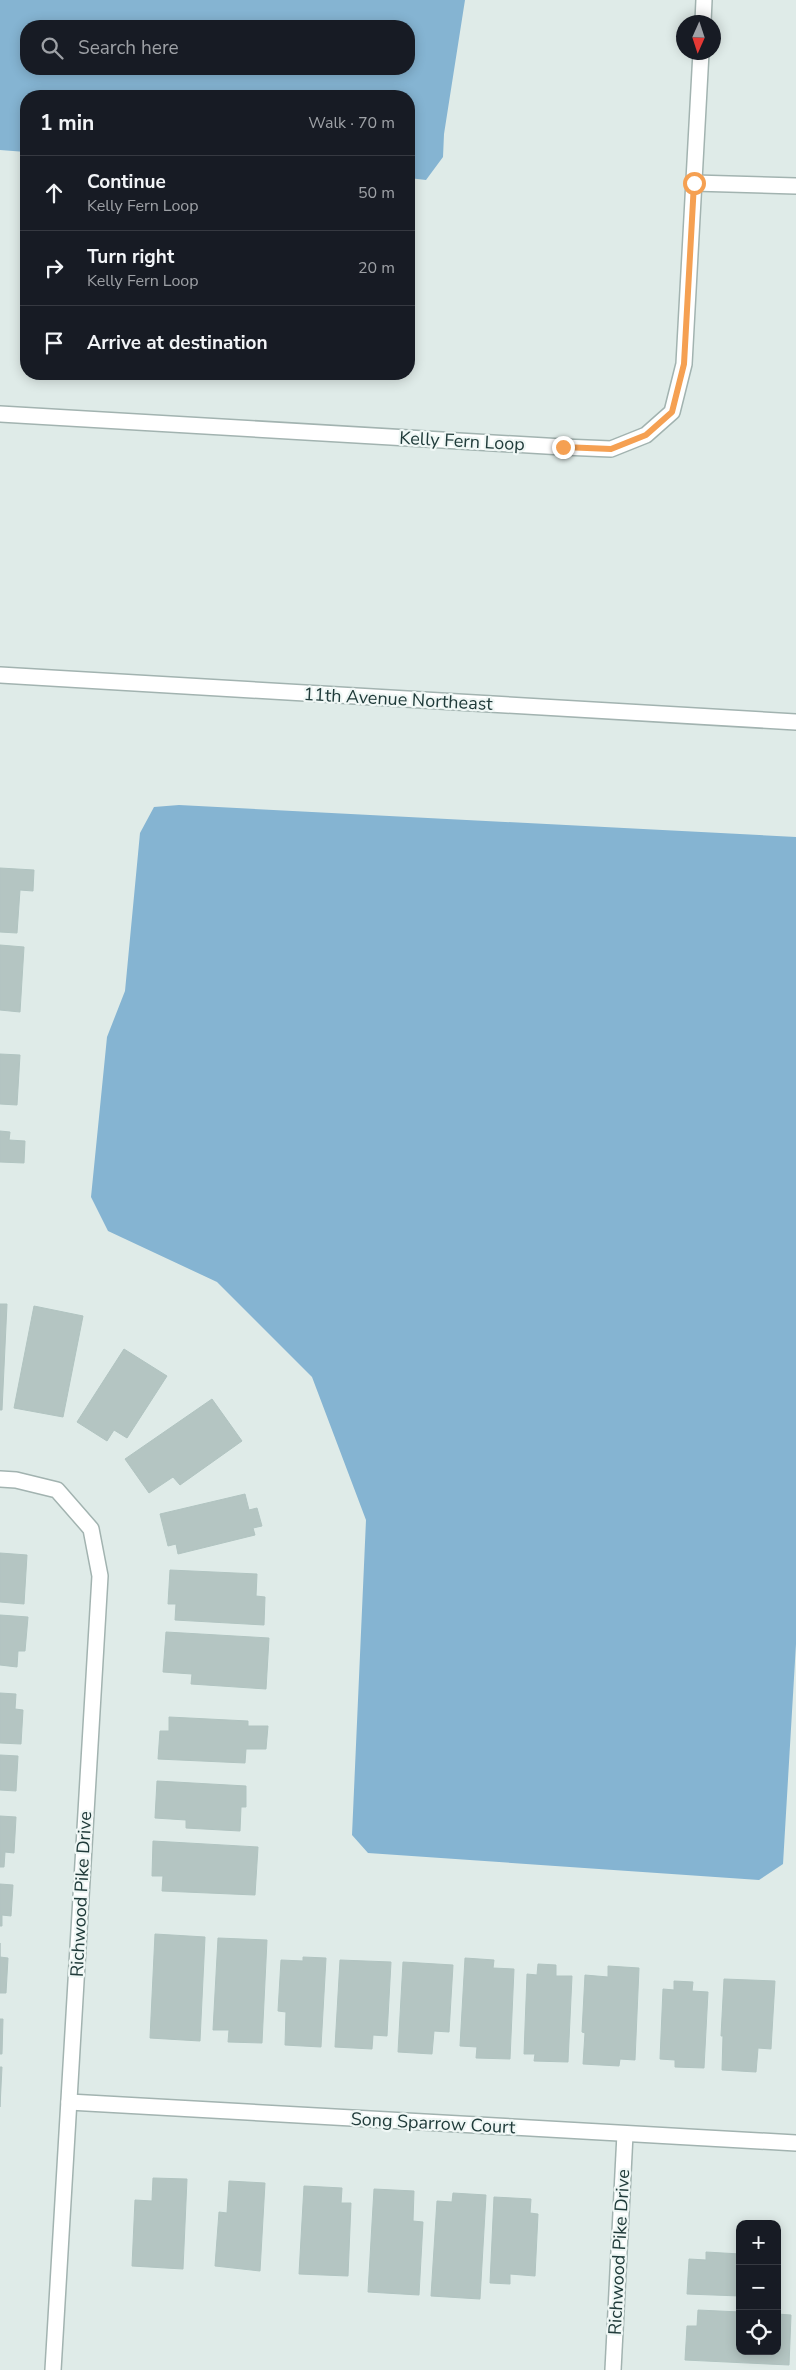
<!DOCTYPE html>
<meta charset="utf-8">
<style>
body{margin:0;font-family:"Nunito Sans",sans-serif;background:#242831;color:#f1f3f6}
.controls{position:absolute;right:15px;bottom:15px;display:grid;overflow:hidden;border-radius:10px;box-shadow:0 2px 12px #0003}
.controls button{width:45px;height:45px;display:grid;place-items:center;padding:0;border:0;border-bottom:1px solid #363941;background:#171b24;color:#f1f3f6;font:25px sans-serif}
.compass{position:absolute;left:676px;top:15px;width:45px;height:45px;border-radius:50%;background:#171b24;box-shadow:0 2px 12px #0003;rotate:183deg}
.stop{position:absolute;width:15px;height:15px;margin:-11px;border:4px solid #f5a052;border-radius:50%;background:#fff}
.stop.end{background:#f5a052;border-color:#fff;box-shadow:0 1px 5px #0008}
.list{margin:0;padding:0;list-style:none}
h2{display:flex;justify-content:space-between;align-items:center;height:65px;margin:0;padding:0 20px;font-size:21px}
h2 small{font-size:16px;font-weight:400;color:#9ea1a6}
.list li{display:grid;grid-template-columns:32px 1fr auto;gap:15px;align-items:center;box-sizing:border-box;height:75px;padding:0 20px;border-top:1px solid #363941}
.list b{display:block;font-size:19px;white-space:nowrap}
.list p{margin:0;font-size:16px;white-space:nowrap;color:#9ea1a6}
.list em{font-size:16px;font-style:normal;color:#9ea1a6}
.icon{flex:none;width:28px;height:28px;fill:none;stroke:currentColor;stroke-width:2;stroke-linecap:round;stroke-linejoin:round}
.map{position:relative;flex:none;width:796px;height:2370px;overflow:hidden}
.search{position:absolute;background:#171b24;box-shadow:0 2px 12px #0003;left:20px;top:20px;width:395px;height:55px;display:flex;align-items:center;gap:12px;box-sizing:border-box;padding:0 18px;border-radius:20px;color:#9ea1a6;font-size:19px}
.panel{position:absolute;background:#171b24;box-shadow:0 2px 12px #0003;left:20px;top:90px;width:395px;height:290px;border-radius:20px}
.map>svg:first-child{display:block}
.water{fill:#85b4d2;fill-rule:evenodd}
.building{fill:#b4c5c2;stroke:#b1c4c1}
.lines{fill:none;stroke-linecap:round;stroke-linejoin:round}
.minor-casing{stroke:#a2b3b0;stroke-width:18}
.tertiary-casing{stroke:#a2b3b0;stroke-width:18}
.minor{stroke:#fff;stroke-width:15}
.tertiary{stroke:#fff;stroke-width:15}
.route{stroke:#f5a052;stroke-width:6}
.labels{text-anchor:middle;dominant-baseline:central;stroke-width:4.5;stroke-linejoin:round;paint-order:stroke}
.street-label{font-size:18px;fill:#203b3a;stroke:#eff7f5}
</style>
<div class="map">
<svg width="796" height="2370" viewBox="0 0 796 2370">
<rect width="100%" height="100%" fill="#dfebe8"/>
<g class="water">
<path d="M 0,0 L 465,0 L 444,134 L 443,157 L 426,180 L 409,178 L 409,96 L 26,96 L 26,152 L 0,150 ZM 26,26 L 409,26 L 409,69 L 26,69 Z"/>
<path d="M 179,805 L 796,837 L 796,1644 L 783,1864 L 759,1880 L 368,1853 L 352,1835 L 366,1520 L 312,1377 L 217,1282 L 108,1231 L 91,1197 L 107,1037 L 125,991 L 140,833 L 154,807 Z"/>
</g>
<g class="building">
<path d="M 0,868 L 34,870 L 33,891 L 20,890 L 17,933 L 0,932 Z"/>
<path d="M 0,945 L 24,947 L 20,1012 L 0,1010 Z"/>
<path d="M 0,1054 L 20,1055 L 17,1105 L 0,1104 Z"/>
<path d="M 0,1131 L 10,1132 L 9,1140 L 25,1141 L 24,1163 L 0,1162 Z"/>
<path d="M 0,1304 L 7,1304 L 2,1410 L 0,1410 Z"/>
<path d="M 34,1306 L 83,1316 L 63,1417 L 14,1408 Z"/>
<path d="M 124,1349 L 167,1376 L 127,1438 L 114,1430 L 107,1441 L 77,1422 Z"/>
<path d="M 212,1399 L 242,1441 L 180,1485 L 173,1477 L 149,1493 L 125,1459 Z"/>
<path d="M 245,1494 L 249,1510 L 257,1508 L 262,1526 L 253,1528 L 255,1535 L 178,1554 L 176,1544 L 168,1546 L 160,1514 Z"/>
<path d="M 0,1553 L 27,1555 L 24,1604 L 0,1602 Z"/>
<path d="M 170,1570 L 257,1574 L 256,1596 L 265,1597 L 264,1625 L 175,1620 L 176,1604 L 168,1604 Z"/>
<path d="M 0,1615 L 28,1617 L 25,1651 L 18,1651 L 17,1667 L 0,1665 Z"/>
<path d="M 166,1632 L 269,1638 L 266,1689 L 191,1684 L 192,1674 L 163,1672 Z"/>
<path d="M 0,1693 L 16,1694 L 15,1709 L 23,1710 L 21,1744 L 0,1743 Z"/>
<path d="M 169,1717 L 248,1721 L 248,1726 L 268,1726 L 266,1749 L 246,1749 L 245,1763 L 158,1759 L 160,1731 L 169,1731 Z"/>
<path d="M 0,1755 L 18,1756 L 16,1791 L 0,1790 Z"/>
<path d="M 157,1781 L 246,1786 L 246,1807 L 241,1807 L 240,1831 L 186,1828 L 186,1820 L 155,1818 Z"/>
<path d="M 0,1816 L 16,1817 L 14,1853 L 5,1852 L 4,1867 L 0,1867 Z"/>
<path d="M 153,1841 L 258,1847 L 255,1895 L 162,1891 L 163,1876 L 152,1876 Z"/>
<path d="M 0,1884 L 13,1885 L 11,1916 L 2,1915 L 2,1926 L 0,1926 Z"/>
<path d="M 155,1934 L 205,1937 L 200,2041 L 150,2038 Z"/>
<path d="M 218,1938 L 267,1940 L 262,2043 L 228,2042 L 229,2030 L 213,2030 Z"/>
<path d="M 0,1943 L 0,1957 L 8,1958 L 6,1993 L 0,1993 Z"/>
<path d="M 303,1957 L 326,1958 L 321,2047 L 285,2045 L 286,2012 L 278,2011 L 281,1960 L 303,1961 Z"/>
<path d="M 465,1958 L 494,1960 L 493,1968 L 514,1969 L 510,2059 L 476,2058 L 477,2047 L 460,2046 Z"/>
<path d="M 340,1960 L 391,1962 L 387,2036 L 373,2035 L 372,2049 L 335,2047 Z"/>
<path d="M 403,1962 L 453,1965 L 449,2032 L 434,2031 L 432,2054 L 398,2052 Z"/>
<path d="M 538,1964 L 556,1965 L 556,1976 L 572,1976 L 568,2062 L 534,2061 L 535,2054 L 524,2054 L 527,1974 L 537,1975 Z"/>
<path d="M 608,1966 L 639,1968 L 635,2060 L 620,2059 L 619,2066 L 583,2064 L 585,2033 L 582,2032 L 585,1975 L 608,1977 Z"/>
<path d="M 724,1979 L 775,1981 L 771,2049 L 758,2048 L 756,2072 L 722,2070 L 723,2036 L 721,2036 Z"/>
<path d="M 674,1981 L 693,1982 L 692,1991 L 708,1992 L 704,2068 L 675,2067 L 675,2060 L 660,2059 L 663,1989 L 674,1990 Z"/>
<path d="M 0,2019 L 3,2019 L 2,2054 L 0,2054 Z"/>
<path d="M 0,2067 L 2,2067 L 0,2107 Z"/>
<path d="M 153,2178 L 187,2179 L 183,2269 L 132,2266 L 135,2200 L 152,2201 Z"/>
<path d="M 229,2181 L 265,2183 L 260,2271 L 215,2266 L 219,2212 L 227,2213 Z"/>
<path d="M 304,2186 L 342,2188 L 341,2203 L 351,2203 L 348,2276 L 299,2274 Z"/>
<path d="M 374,2189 L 414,2191 L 413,2221 L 423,2222 L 419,2295 L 368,2292 Z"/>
<path d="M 453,2193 L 486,2195 L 480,2299 L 431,2296 L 437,2201 L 452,2202 Z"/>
<path d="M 494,2197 L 531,2199 L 530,2213 L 538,2214 L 535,2276 L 510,2274 L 510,2284 L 490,2283 Z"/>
<path d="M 706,2252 L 740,2254 L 740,2296 L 687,2294 L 689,2259 L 706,2260 Z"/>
<path d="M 698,2310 L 740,2312 L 740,2351 L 777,2351 L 777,2314 L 791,2315 L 789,2365 L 685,2360 L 687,2326 L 697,2326 Z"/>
</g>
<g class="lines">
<g class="minor-casing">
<g id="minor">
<path d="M 703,22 L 704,0"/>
<path d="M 694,183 L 796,186"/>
<path d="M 0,414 L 563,447 L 611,449 L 646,435 L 672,412 L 684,364 L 701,52"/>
<path d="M 0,1479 L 16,1480 L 57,1490 L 91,1529 L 100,1576 L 53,2370"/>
<path d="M 69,2102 L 796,2143"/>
<path d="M 613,2370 L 625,2134"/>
</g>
</g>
<g class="tertiary-casing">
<path id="tertiary" d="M 0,675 L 796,722"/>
</g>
<use href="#minor" class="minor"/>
<use href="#tertiary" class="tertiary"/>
</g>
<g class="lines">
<path class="route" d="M 563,447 L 611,449 L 646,435 L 672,412 L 684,364 L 694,183"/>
</g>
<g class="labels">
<g class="street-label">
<text transform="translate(462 441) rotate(3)">Kelly Fern Loop</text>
<text transform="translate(398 699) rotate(3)">11th Avenue Northeast</text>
<text transform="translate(81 1894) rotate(-87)">Richwood Pike Drive</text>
<text transform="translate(433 2123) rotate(3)">Song Sparrow Court</text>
<text transform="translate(619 2252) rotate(-87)">Richwood Pike Drive</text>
</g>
</g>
</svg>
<div class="controls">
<button>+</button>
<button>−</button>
<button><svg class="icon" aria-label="locate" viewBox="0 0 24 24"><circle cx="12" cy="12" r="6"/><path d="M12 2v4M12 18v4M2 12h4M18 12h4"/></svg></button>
</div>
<svg class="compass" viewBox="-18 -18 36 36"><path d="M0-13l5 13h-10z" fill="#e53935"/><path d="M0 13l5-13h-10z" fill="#9ea1a6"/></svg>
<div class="stop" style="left:694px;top:183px"></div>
<div class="stop end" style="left:563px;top:447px"></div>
<div class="search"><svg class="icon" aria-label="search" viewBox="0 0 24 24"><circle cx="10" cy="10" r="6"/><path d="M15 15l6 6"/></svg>Search here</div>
<section class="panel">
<h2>1 min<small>Walk · 70 m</small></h2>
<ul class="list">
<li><svg class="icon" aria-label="ahead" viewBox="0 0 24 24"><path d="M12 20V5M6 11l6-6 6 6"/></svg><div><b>Continue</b><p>Kelly Fern Loop</p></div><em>50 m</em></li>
<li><svg class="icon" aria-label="right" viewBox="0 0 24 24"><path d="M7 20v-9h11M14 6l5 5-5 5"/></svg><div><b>Turn right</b><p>Kelly Fern Loop</p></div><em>20 m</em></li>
<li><svg class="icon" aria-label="arrive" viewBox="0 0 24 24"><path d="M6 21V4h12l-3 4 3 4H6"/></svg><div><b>Arrive at destination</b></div></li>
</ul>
</section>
</div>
